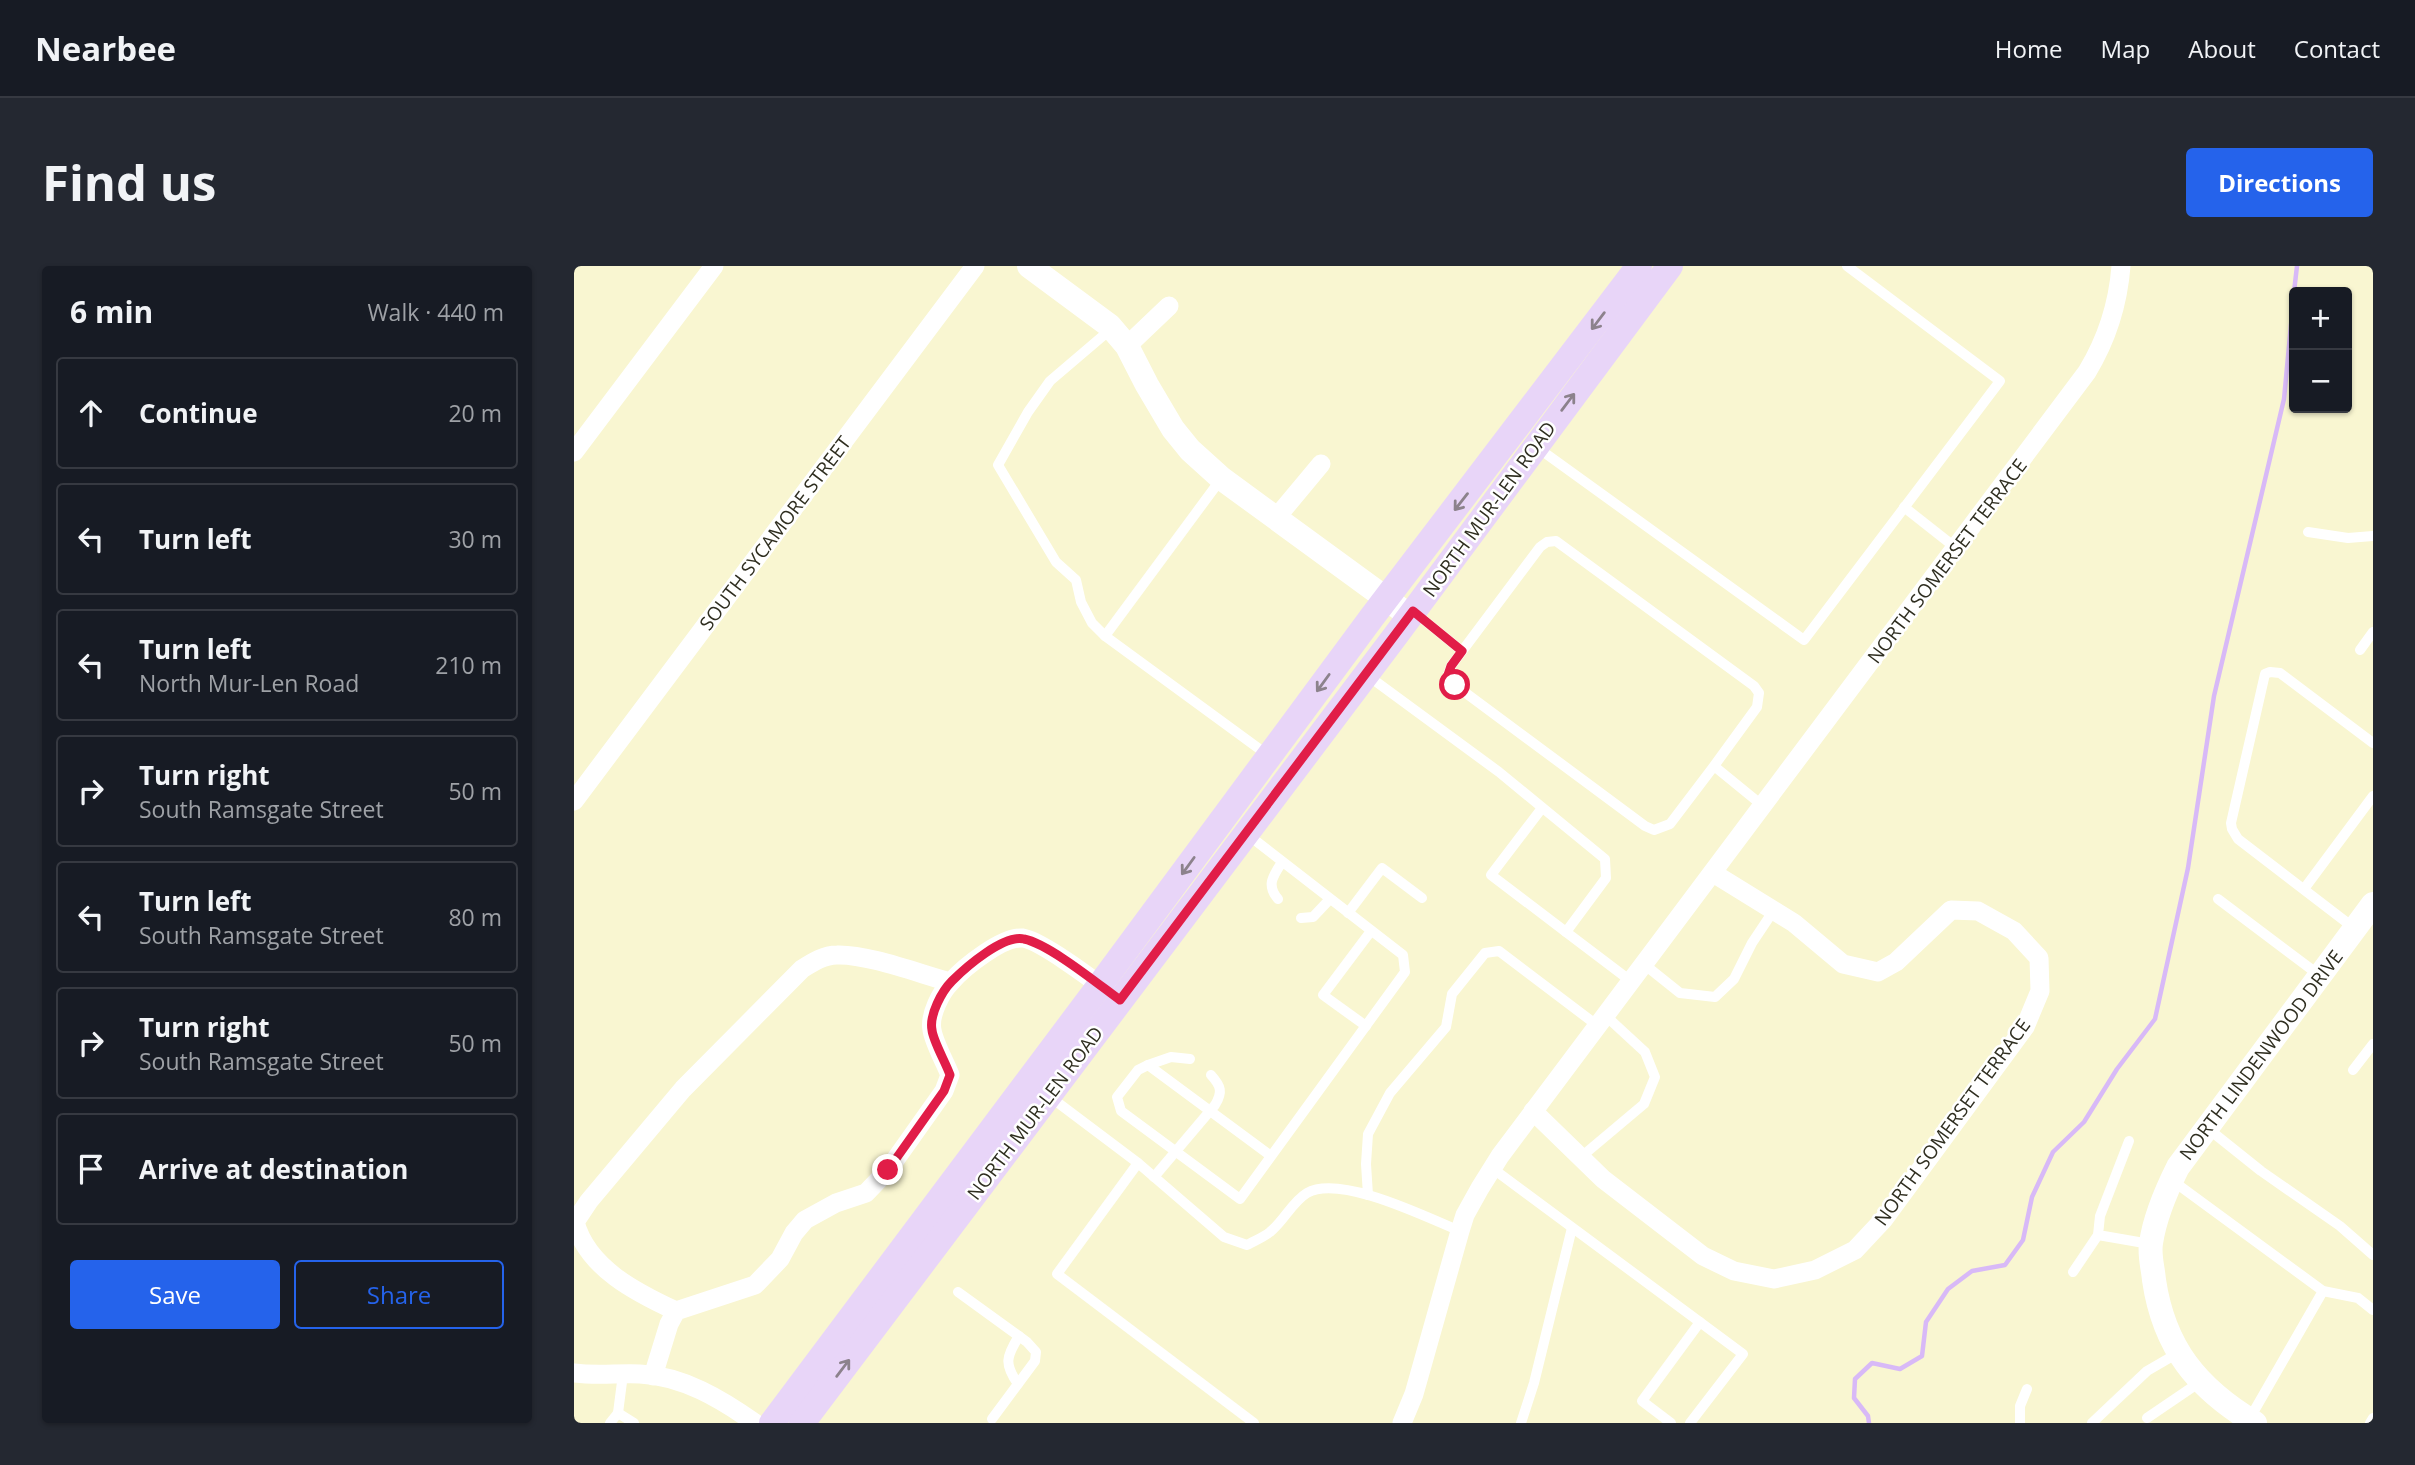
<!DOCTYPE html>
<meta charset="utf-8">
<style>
body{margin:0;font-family:"Open Sans",sans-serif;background:#242831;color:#f1f3f6}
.controls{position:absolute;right:21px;top:21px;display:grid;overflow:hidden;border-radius:7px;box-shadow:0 2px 5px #0004}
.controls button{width:63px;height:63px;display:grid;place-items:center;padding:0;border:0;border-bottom:2px solid #363941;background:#171b24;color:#f1f3f6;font:35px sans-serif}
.stop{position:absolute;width:21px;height:21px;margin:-16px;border:5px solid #e11d48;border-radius:50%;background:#fff}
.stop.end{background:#e11d48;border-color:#fff;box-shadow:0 2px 7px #0008}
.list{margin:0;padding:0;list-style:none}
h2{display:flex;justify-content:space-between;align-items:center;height:91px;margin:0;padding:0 28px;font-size:30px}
h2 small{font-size:23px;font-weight:400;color:#9ea1a6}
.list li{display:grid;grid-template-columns:46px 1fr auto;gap:21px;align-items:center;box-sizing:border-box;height:112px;margin:0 14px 14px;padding:0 14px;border:2px solid #363941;border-radius:7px}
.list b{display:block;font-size:26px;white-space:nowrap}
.list p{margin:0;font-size:23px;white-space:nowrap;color:#9ea1a6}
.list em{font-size:23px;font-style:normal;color:#9ea1a6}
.actions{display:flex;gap:14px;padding:21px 28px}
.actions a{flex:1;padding:16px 0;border:2px solid #2563eb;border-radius:7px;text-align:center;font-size:24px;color:#2563eb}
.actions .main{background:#2563eb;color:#fff}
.icon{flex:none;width:38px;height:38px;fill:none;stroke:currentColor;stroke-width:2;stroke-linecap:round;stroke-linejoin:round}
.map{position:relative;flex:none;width:1799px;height:1157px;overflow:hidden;border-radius:7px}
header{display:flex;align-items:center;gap:42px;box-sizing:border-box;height:98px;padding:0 35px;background:#171b24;border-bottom:2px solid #363941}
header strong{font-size:33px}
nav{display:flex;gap:38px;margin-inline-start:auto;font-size:24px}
.intro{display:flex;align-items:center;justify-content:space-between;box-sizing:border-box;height:168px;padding:0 42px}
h1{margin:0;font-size:49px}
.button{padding:18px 32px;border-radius:7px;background:#2563eb;color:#fff;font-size:24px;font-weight:700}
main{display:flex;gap:42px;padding:0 42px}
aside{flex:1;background:#171b24;border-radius:7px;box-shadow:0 2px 5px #0004}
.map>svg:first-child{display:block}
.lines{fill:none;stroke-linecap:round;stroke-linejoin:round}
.stream{stroke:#d8b9f7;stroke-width:4.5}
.service{stroke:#fff;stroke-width:10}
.minor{stroke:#fff;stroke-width:19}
.tertiary{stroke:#fff;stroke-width:24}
.secondary{stroke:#e8d5f8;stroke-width:26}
.oneway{stroke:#8c828c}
.route{stroke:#e11d48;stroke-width:9}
.labels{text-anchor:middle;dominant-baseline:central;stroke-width:5;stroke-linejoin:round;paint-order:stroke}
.street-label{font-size:19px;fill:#2f2e20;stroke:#fff}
</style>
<header>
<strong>Nearbee</strong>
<nav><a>Home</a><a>Map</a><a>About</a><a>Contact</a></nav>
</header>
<div class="intro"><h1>Find us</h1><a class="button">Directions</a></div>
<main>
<aside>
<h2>6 min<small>Walk · 440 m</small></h2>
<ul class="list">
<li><svg class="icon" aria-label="ahead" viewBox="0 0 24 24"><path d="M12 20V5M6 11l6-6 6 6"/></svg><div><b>Continue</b></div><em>20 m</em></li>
<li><svg class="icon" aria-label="left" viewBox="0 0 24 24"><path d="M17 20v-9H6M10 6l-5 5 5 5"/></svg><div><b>Turn left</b></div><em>30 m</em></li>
<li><svg class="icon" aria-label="left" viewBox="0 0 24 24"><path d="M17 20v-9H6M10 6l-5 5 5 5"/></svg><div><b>Turn left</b><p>North Mur-Len Road</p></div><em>210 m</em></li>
<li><svg class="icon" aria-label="right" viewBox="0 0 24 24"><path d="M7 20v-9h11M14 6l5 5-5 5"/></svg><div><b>Turn right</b><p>South Ramsgate Street</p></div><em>50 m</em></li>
<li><svg class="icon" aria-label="left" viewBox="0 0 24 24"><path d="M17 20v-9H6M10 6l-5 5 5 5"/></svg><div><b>Turn left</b><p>South Ramsgate Street</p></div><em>80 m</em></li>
<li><svg class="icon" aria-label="right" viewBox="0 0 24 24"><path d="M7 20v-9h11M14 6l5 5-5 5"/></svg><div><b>Turn right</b><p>South Ramsgate Street</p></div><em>50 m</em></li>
<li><svg class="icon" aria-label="arrive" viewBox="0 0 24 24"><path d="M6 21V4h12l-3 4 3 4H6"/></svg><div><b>Arrive at destination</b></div></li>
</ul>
<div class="actions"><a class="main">Save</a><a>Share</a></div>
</aside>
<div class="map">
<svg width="1799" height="1157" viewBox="0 0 1799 1157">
<rect width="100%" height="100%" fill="#f9f6d1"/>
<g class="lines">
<g class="stream">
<path d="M 1720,26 L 1723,0"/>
<path d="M 1295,1157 L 1294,1150 L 1280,1132 L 1281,1113 L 1298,1097 L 1326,1103 L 1348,1090 L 1352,1056 L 1374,1023 L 1398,1005 L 1431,999 L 1449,974 L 1458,931 L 1479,886 L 1510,856 L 1543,803 L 1581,753 L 1614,602 L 1640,430 L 1710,133 L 1720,27"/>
</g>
<g class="service">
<path d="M 537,63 L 476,115 L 454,146 L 424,199 L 482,296 L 502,314 L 507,336 L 518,357 L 531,370 L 695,490"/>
<path d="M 964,182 L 1230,374 L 1426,115 L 1273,0"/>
<path d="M 1330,241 L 1382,282"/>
<path d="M 1734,266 L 1774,272 L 1799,270"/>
<path d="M 839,345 L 888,385"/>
<path d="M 531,370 L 647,213"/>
<path d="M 1786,384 L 1799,366"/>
<path d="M 793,409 L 925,506 L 1031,593 L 1032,612 L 992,666 L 1058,716"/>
<path d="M 1140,500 L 1183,441 L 1185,427 L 1180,420 L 982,275 L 973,276 L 966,281 L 877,400 L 874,409 L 881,419 L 1071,560 L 1080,564 L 1096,558 L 1140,500 L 1189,540"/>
<path d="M 968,542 L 917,609 L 992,666"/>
<path d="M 673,568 L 829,689 L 831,706 L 666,933 L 547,845 L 543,831 L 564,804 L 574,799 L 697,890"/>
<path d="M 1730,623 L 1799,530"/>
<path d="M 704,633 C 692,619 699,610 708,596"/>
<path d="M 1644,633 L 1745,709"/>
<path d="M 774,647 L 808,602 L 848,632"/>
<path d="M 727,652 L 739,651 L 756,633"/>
<path d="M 1780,662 L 1664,573 L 1658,563 L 1657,557 L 1691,408 L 1696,406 L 1706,407 L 1799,477"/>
<path d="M 1071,699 L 1106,727 L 1141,731 L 1160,713 L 1178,677 L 1200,644"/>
<path d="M 792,760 L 749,729 L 797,665"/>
<path d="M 574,799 L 597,791 L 616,793"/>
<path d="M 1779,804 L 1799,778"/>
<path d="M 475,830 L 564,897 L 650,971 L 673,979 C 680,975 690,971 696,966 C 710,955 718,936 733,927 C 766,908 852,951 886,965"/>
<path d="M 1632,861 L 1687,905 L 1766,960 L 1799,989"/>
<path d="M 1555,875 L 1526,950 L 1524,969 L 1576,978"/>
<path d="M 1007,891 L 1070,838 L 1081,811 L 1071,786 L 1032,750"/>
<path d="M 564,897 L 483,1008 L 680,1157"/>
<path d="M 918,902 L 1169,1088 L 1116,1157"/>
<path d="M 580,911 L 641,839 C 649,826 647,820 637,809"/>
<path d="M 1599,915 L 1749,1025 L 1784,1032 L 1799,1044"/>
<path d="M 794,929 L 792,898 L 794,868 L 816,827 L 872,761 L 878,728 L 911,687 L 925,685 L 1024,760"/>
<path d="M 1499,1006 L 1524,969"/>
<path d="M 384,1026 L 453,1076 L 462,1086 L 461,1095 L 418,1153"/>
<path d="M 444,1118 C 430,1098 432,1091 445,1070"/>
<path d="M 44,1147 L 60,1157"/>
<path d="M 1573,1152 L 1626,1116"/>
<path d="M 1676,1152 L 1749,1025"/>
<path d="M 36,1157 L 44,1147 L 49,1108"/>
<path d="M 947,1157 L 960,1117 L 998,962"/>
<path d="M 1097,1157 L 1068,1135 L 1126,1056"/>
<path d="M 1446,1157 L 1446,1140 L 1453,1123"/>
<path d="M 1518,1157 L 1573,1105 L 1604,1087"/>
<path d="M 1796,1157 L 1799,1152"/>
</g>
<g class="minor">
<path d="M 553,80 L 595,40"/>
<path d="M 0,186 L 140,0"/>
<path d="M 702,252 L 747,198"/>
<path d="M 0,535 L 401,0"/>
<path d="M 959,845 L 1029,913 L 1129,990 L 1160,1005 L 1200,1013 L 1241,1004 L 1281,984 L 1310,953 L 1451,761 L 1466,725 L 1465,692 L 1440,665 L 1404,645 L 1377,644 L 1322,696 L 1304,706 L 1269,698 L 1220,657 L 1139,607"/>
<path d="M 102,1045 C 63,1027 13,1002 1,956 L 15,935 L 109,823 L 228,703 C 239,696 250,689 263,689 C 294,688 346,708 376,716"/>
<path d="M 0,1107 C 22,1110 44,1107 66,1108 C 109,1110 147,1133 181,1157"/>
<path d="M 79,1110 L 95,1058 L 102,1045 L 181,1019 L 206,993 L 220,967 L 231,954 L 262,937 L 292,927 L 314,904 L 370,825 L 376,809 C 371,796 360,777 358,764 C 355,749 367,726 377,716 C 390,701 429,670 449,672 C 467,675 518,713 535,726"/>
<path d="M 828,1157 L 840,1128 L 886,965 L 891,949 L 906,922 L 926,890 L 1513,106 C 1533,73 1544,39 1547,0"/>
</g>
<g class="tertiary">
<path d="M 455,0 L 536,60 L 553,80 L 573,119 L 599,163 L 616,184 L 647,212 L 836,350"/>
<path d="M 1681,1157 C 1623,1122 1590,1082 1580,1014 C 1579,1002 1575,989 1577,977 C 1581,950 1592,925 1604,901 L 1799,638"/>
</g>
<g class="secondary">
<path d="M 198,1157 L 526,719 L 798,351 L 1065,0"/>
<path d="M 228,1157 L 822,369 L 1096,0"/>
</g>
</g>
<defs><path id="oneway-shaft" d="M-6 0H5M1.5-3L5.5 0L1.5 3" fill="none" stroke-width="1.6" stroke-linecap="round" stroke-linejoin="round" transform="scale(1.75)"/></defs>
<g class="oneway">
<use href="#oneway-shaft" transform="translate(1024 55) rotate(127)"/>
<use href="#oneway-shaft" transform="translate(994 136) rotate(-53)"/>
<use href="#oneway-shaft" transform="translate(887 236) rotate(128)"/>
<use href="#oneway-shaft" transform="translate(749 417) rotate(126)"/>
<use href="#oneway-shaft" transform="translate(614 600) rotate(126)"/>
<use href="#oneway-shaft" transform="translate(269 1102) rotate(-53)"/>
</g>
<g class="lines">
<path class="route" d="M 314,904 L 370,825 L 376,809 C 372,797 359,775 358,764 C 355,749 368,725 378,715 C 392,701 430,668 450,673 C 475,678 524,718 546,734 L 839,345 L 888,385 L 877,400 L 874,409 L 881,419"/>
</g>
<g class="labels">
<g class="street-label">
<text transform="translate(915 243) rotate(-54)">NORTH MUR-LEN ROAD</text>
<text transform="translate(201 267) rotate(-53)">SOUTH SYCAMORE STREET</text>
<text transform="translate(1373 295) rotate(-53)">NORTH SOMERSET TERRACE</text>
<text transform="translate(1687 789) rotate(-53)">NORTH LINDENWOOD DRIVE</text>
<text transform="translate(461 847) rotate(-53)">NORTH MUR-LEN ROAD</text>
<text transform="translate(1378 856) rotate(-54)">NORTH SOMERSET TERRACE</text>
</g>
</g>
</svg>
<div class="controls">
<button>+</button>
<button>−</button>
</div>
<div class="stop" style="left:881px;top:419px"></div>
<div class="stop end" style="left:314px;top:904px"></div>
</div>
</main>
